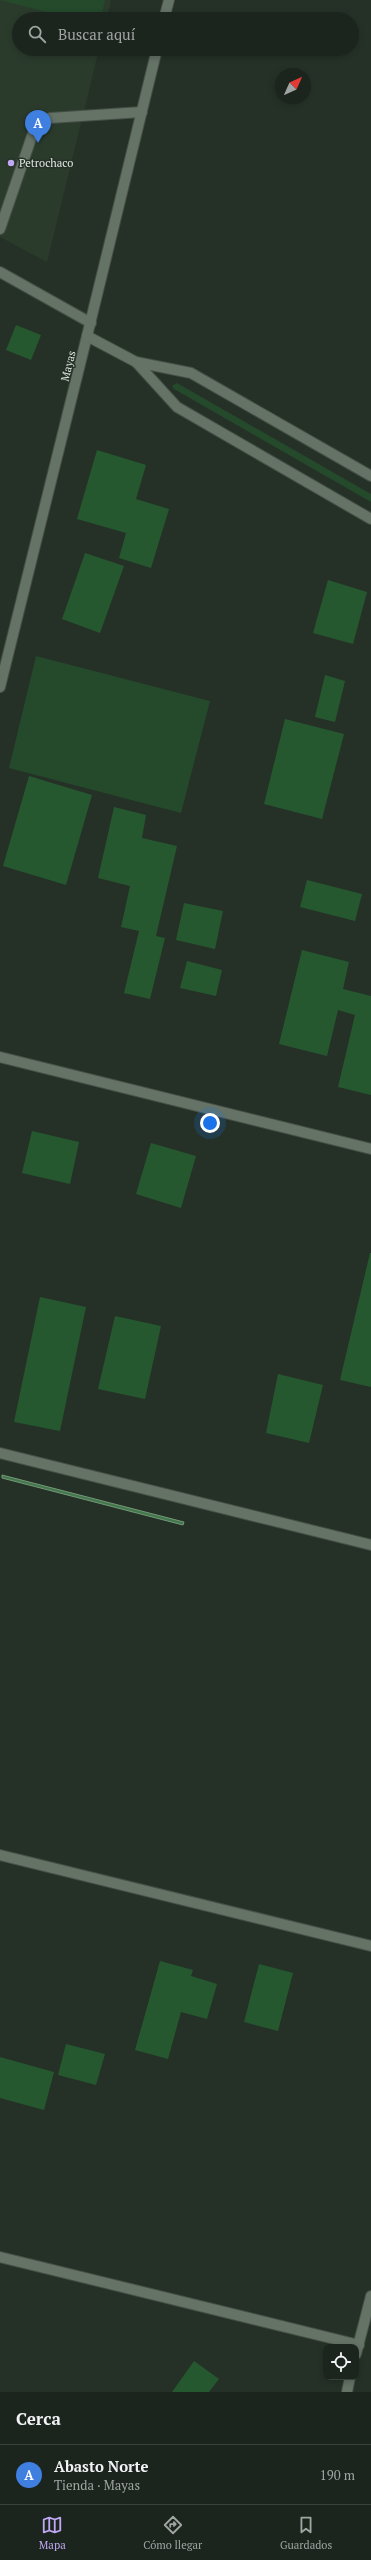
<!DOCTYPE html>
<html lang="es">
<meta charset="utf-8">
<style>
body{margin:0;font-family:"PT Serif",serif;background:#252d26;color:#f1f3f6}
.controls{position:absolute;right:12px;bottom:12px;display:grid;overflow:hidden;border-radius:8px;box-shadow:0 2px 6px #0003}
.controls button{width:36px;height:36px;display:grid;place-items:center;padding:0;border:0;border-bottom:1px solid #3a423b;background:#1c251d;color:#f1f3f6;font:20px sans-serif}
.compass{position:absolute;left:275px;top:68px;width:36px;height:36px;border-radius:50%;background:#1c251d;box-shadow:0 2px 6px #0003;rotate:45deg}
.you{position:absolute;left:210px;top:1123px;width:14px;height:14px;margin:-10px;border:3px solid #fff;border-radius:50%;background:#1a73e8;box-shadow:0 0 0 6px #1a73e833}
.badge{display:grid;place-items:center;width:26px;height:26px;border-radius:50%;background:#c0a8f4;color:#fff;font-size:13px;font-weight:700}
.pin{position:absolute;translate:-50% -33px;filter:drop-shadow(0 1px 2px #0008)}
.pin::after{content:'';position:absolute;top:21px;width:14px;height:12px;background:inherit;clip-path:polygon(0 0,100% 0,50% 100%)}
.list{margin:0;padding:0;list-style:none}
h2{display:flex;justify-content:space-between;align-items:center;height:52px;margin:0;padding:0 16px;font-size:17px}
h2 small{font-size:13px;font-weight:400;color:#a0a5a4}
.list li{display:grid;grid-template-columns:26px 1fr auto;gap:12px;align-items:center;box-sizing:border-box;height:60px;padding:0 16px;border-top:1px solid #3a423b}
.list b{display:block;font-size:15px;white-space:nowrap}
.list p{margin:0;font-size:13px;white-space:nowrap;color:#a0a5a4}
.list em{font-size:13px;font-style:normal;color:#a0a5a4}
.icon{flex:none;width:22px;height:22px;fill:none;stroke:currentColor;stroke-width:2;stroke-linecap:round;stroke-linejoin:round}
.map{position:relative;flex:none;width:371px;height:2392px;overflow:hidden}
.search{position:absolute;background:#1c251d;box-shadow:0 2px 6px #0003;left:12px;right:12px;top:12px;height:44px;display:flex;align-items:center;gap:10px;box-sizing:border-box;padding:0 14px;border-radius:22px;color:#a0a5a4;font-size:15px}
.sheet{height:112px;background:#1c251d}
nav{display:flex;justify-content:space-around;align-items:center;box-sizing:border-box;height:56px;border-top:1px solid #3a423b;background:#1c251d;font-size:11px;color:#a0a5a4}
nav a{display:grid;justify-items:center;gap:2px}
nav .on{color:#c0a8f4}
.map>svg:first-child{display:block}
.built{fill:#2a3b2c}
.green{fill:#24492b}
.water{fill:#43764b;stroke:#729878}
.building{fill:#25582f}
.lines{fill:none;stroke-linecap:round;stroke-linejoin:round}
.service-casing{stroke:#454f46;stroke-width:12}
.minor-casing{stroke:#454f46;stroke-width:12}
.tertiary-casing{stroke:#454f46;stroke-width:12}
.service{stroke:#657266;stroke-width:10}
.minor{stroke:#657266;stroke-width:10}
.tertiary{stroke:#657266;stroke-width:10}
.poi-dot{fill:#c0a8f4;stroke:#253127;stroke-width:1.5}
.labels{text-anchor:middle;dominant-baseline:central;stroke-width:3;stroke-linejoin:round;paint-order:stroke}
.poi-label{font-size:11px;fill:#e0e8e1;stroke:#253127;text-anchor:start}
.street-label{font-size:11px;fill:#e0e8e1;stroke:#253127}
</style>
<div class="map">
<svg width="371" height="2392" viewBox="0 0 371 2392">
<rect width="100%" height="100%" fill="#253127"/>
<path class="built" d="M 0,0 L 111,0 L 107,19 L 19,19 L 19,49 L 99,49 L 47,262 L 0,237 Z"/>
<g class="green">
<path d="M 0,0 L 105,0 L 101,19 L 73,19 Z"/>
<path d="M 177,383 L 371,494 L 371,502 L 174,389 L 172,386 Z"/>
<path d="M 36,656 L 210,701 L 181,813 L 9,768 Z"/>
</g>
<path class="water" d="M 2,1475 L 184,1522 L 183,1525 L 2,1478 Z"/>
<g class="building">
<path d="M 16,325 L 41,335 L 31,360 L 6,350 Z"/>
<path d="M 97,450 L 146,465 L 136,499 L 169,509 L 151,568 L 119,558 L 126,533 L 77,519 Z"/>
<path d="M 85,553 L 124,566 L 100,633 L 62,619 Z"/>
<path d="M 328,580 L 367,592 L 353,644 L 313,633 Z"/>
<path d="M 325,675 L 345,681 L 335,722 L 315,717 Z"/>
<path d="M 285,719 L 344,734 L 322,819 L 264,804 Z"/>
<path d="M 29,776 L 92,795 L 66,885 L 3,866 Z"/>
<path d="M 114,807 L 146,815 L 142,838 L 177,846 L 156,936 L 165,938 L 150,999 L 124,993 L 139,931 L 121,927 L 130,886 L 98,878 Z"/>
<path d="M 307,880 L 362,894 L 355,921 L 300,907 Z"/>
<path d="M 184,903 L 223,911 L 215,949 L 176,940 Z"/>
<path d="M 302,950 L 349,962 L 343,989 L 371,996 L 371,1095 L 338,1087 L 355,1015 L 338,1010 L 327,1056 L 279,1044 Z"/>
<path d="M 187,961 L 222,970 L 216,996 L 180,988 Z"/>
<path d="M 32,1131 L 79,1142 L 70,1184 L 22,1173 Z"/>
<path d="M 151,1143 L 196,1156 L 181,1208 L 136,1194 Z"/>
<path d="M 370,1253 L 371,1253 L 371,1387 L 340,1380 Z"/>
<path d="M 40,1297 L 86,1307 L 60,1431 L 14,1422 Z"/>
<path d="M 115,1316 L 161,1326 L 145,1399 L 98,1389 Z"/>
<path d="M 278,1374 L 323,1385 L 309,1443 L 266,1433 Z"/>
<path d="M 160,1961 L 193,1970 L 191,1976 L 217,1984 L 207,2019 L 181,2012 L 168,2059 L 135,2050 Z"/>
<path d="M 259,1964 L 293,1973 L 278,2031 L 244,2022 Z"/>
<path d="M 66,2044 L 105,2054 L 96,2085 L 58,2075 Z"/>
<path d="M 0,2057 L 54,2072 L 44,2110 L 0,2098 Z"/>
<path d="M 194,2361 L 219,2379 L 209,2392 L 172,2392 Z"/>
</g>
<g class="lines">
<g class="service-casing">
<path id="service" d="M 0,229 L 34,130 L 50,118 L 142,112"/>
</g>
<g class="minor-casing">
<g id="minor">
<path d="M 0,272 L 91,323"/>
<path d="M 0,687 L 87,336"/>
<path d="M 0,1057 L 371,1149"/>
<path d="M 0,1453 L 371,1545"/>
<path d="M 0,1855 L 371,1946"/>
<path d="M 0,2257 L 359,2345"/>
<path d="M 356,2354 L 371,2296"/>
<path d="M 347,2392 L 350,2377"/>
</g>
</g>
<g class="tertiary-casing">
<g id="tertiary">
<path d="M 164,19 L 169,0"/>
<path d="M 157,49 L 87,336 L 136,362 L 191,373 L 371,476"/>
<path d="M 136,362 L 177,407 L 371,519"/>
</g>
</g>
<use href="#service" class="service"/>
<use href="#minor" class="minor"/>
<use href="#tertiary" class="tertiary"/>
</g>
<circle class="poi-dot" cx="11" cy="163" r="4"/>
<g class="labels">
<g class="poi-label">
<text x="19" y="163">Petrochaco</text>
</g>
<g class="street-label">
<text transform="translate(68 366) rotate(-76)">Mayas</text>
</g>
</g>
</svg>
<div class="controls">
<button><svg class="icon" aria-label="locate" viewBox="0 0 24 24"><circle cx="12" cy="12" r="6"/><path d="M12 2v4M12 18v4M2 12h4M18 12h4"/></svg></button>
</div>
<svg class="compass" viewBox="-18 -18 36 36"><path d="M0-13l5 13h-10z" fill="#e53935"/><path d="M0 13l5-13h-10z" fill="#a0a5a4"/></svg>
<div class="you"></div>
<div class="pin badge" style="left:38px;top:143px;background:#3f7fe0">A</div>
<div class="search"><svg class="icon" aria-label="search" viewBox="0 0 24 24"><circle cx="10" cy="10" r="6"/><path d="M15 15l6 6"/></svg>Buscar aquí</div>
</div>
<section class="sheet">
<h2>Cerca<small></small></h2>
<ul class="list">
<li><span class="badge" style="background:#3f7fe0">A</span><div><b>Abasto Norte</b><p>Tienda · Mayas</p></div><em>190 m</em></li>
</ul>
</section>
<nav>
<a class="on"><svg class="icon" aria-label="map" viewBox="0 0 24 24"><path d="M3 6l6-2 6 2 6-2v14l-6 2-6-2-6 2zM9 4v14M15 6v14"/></svg>Mapa</a>
<a><svg class="icon" aria-label="directions" viewBox="0 0 24 24"><path d="M12 3l9 9-9 9-9-9zM9 14v-3h6M13 9l2 2-2 2"/></svg>Cómo llegar</a>
<a><svg class="icon" aria-label="saved" viewBox="0 0 24 24"><path d="M7 4h10v16l-5-4-5 4z"/></svg>Guardados</a>
</nav>
